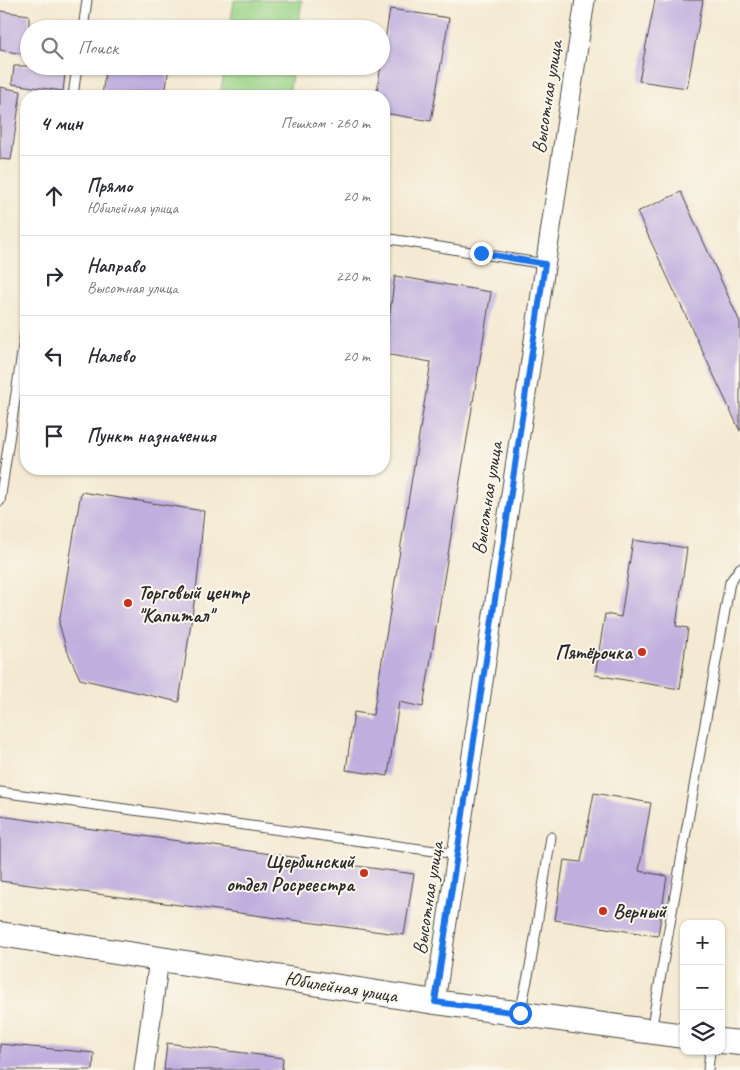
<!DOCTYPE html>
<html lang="ru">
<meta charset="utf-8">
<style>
body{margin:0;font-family:Caveat,sans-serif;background:#f2f2f3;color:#2b2b33}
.controls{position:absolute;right:15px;bottom:15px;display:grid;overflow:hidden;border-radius:10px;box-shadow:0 1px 4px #0004}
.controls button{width:45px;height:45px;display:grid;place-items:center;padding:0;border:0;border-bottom:1px solid #e1e1e2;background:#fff;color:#2b2b33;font:25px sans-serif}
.stop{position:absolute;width:15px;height:15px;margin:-11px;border:4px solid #1a73e8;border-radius:50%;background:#fff}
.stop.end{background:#1a73e8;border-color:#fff;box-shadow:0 1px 5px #0008}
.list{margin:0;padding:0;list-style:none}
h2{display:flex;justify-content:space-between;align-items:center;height:65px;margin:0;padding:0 20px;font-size:21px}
h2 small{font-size:16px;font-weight:400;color:#7c7c81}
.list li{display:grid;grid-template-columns:32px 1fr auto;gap:15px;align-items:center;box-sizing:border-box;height:80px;padding:0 20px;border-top:1px solid #e1e1e2}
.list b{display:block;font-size:19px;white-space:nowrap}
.list p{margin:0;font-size:16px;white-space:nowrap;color:#7c7c81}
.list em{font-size:16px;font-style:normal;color:#7c7c81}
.icon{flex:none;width:28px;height:28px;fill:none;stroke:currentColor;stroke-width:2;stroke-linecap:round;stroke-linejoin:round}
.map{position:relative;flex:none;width:740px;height:1070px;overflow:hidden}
.search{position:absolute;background:#fff;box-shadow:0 1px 4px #0004;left:20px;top:20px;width:370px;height:55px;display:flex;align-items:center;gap:12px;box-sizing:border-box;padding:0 18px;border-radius:28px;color:#7c7c81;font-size:19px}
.panel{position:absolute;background:#fff;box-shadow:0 1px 4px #0004;left:20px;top:90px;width:370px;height:385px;border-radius:20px}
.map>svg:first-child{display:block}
.green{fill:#97d184;stroke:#617e58}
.building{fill:#c0aede}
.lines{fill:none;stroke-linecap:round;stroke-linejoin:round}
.service-casing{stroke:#494844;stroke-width:11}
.minor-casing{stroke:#494844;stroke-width:21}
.tertiary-casing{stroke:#494844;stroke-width:26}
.service{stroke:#fff;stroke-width:9}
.minor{stroke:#fff;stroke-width:19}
.tertiary{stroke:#fff;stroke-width:24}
.route{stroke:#1a73e8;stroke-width:6}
.poi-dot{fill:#c8321e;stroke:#fbf7ec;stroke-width:2}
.labels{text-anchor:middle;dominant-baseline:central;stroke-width:4;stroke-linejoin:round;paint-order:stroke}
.street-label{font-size:20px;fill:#2b2b2b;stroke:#fbf7ec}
.poi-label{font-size:20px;font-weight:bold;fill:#2b2b2b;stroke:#fbf7ec;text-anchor:start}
</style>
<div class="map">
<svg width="740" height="1070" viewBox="0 0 740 1070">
<rect width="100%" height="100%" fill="#fbf7ec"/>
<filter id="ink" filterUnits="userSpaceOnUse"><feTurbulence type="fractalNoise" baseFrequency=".02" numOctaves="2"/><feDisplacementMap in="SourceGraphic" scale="10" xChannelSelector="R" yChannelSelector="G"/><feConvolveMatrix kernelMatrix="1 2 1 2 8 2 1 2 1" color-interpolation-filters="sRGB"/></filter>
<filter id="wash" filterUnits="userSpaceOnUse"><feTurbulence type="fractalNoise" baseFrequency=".0096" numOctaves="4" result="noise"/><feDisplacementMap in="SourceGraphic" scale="20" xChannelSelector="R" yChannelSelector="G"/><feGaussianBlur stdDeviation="1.12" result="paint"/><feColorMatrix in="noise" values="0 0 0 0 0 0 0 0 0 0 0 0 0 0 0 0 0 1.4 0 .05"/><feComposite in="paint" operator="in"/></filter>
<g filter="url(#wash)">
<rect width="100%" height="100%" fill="#f4e9d2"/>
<g class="green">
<path d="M 234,0 L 302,0 L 298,29 L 230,29 Z"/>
<path d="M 225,66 L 293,66 L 289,96 L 220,96 Z"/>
</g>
<g id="blocks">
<g class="building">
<path d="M 655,0 L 703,0 L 687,88 L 639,81 Z"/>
<path d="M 390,9 L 449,18 L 431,121 L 384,113 L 384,96 L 376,96 Z"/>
<path d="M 0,11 L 29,15 L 29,55 L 0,50 Z"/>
<path d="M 14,66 L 66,66 L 63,91 L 12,84 Z"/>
<path d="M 106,66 L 169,66 L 165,96 L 102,96 Z"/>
<path d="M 0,87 L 21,91 L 11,160 L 0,159 Z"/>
<path d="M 681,192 L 740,322 L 740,431 L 637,212 Z"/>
<path d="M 395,276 L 491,292 L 423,707 L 399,702 L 388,776 L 346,770 L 354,712 L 373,715 L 431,362 L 384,354 Z"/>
<path d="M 81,492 L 204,511 L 197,583 L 179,702 L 80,679 L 66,648 L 59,623 Z"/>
<path d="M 633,540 L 687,548 L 676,626 L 688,628 L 680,689 L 595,675 L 605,614 L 621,617 Z"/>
<path d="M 594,793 L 651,803 L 639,871 L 667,876 L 658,936 L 555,920 L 564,860 L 581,862 Z"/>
<path d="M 0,816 L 414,874 L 404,935 L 0,881 Z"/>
<path d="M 167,1043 L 283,1058 L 282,1070 L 164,1070 Z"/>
<path d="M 0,1044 L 94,1053 L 93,1070 L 0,1070 Z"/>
</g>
</g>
</g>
<g filter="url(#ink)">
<use href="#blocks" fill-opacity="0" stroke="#494844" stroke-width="1"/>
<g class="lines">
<g class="service-casing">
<g id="service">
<path d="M 83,29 L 87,0"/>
<path d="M 73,96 L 77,66"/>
<path d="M 384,238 L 545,264"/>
<path d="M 0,501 L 26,326"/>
<path d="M 0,792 L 457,854"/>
<path d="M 520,1013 L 531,962 L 551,837"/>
<path d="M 651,1031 L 730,582 L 740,568"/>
<path d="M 708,1070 L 710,1051"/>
</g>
</g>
<g class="minor-casing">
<g id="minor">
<path d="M 435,1002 L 585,0"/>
<path d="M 144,1070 L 159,959"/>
</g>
</g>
<g class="tertiary-casing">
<g id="tertiary">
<path d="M 0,934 L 435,1002 L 684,1036"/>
<path d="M 721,1041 L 740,1043"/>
</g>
</g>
<use href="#service" class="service"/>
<use href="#minor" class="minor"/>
<use href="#tertiary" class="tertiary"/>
</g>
</g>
<g class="lines" filter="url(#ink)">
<path class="route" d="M 481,253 L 545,264 L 435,1002 L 520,1013"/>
</g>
<g class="poi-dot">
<circle cx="128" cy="603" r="5"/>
<circle cx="642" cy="652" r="5"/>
<circle cx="364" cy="873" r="5"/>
<circle cx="603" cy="911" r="5"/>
</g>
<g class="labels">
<g class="street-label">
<text transform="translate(547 97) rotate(-81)">Высотная улица</text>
<text transform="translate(487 498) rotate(-81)">Высотная улица</text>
<text transform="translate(428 898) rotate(-81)">Высотная улица</text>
<text transform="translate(341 987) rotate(9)">Юбилейная улица</text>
</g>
<g class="poi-label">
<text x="138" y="592">Торговый центр<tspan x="138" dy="23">"Капитал"</tspan></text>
<text x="632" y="652" text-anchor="end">Пятёрочка</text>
<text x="354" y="861" text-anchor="end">Щербинский<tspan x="354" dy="23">отдел Росреестра</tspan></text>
<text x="613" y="911">Верный</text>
</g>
</g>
</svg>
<div class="controls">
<button>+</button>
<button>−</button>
<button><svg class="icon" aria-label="layers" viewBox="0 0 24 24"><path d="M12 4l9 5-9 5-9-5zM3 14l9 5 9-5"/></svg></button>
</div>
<div class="stop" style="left:520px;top:1013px"></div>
<div class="stop end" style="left:481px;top:253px"></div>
<div class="search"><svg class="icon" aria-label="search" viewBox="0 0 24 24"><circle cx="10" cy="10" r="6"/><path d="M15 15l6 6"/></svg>Поиск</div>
<section class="panel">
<h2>4 мин<small>Пешком · 260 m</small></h2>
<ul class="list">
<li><svg class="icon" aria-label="ahead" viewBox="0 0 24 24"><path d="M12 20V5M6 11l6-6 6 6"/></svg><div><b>Прямо</b><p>Юбилейная улица</p></div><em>20 m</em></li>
<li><svg class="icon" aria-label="right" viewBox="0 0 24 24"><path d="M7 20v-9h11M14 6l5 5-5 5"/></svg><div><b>Направо</b><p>Высотная улица</p></div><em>220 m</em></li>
<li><svg class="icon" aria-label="left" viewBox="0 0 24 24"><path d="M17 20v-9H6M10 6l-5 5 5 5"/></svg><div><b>Налево</b></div><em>20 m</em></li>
<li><svg class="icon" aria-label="arrive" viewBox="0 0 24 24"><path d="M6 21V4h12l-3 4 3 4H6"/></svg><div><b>Пункт назначения</b></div></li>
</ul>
</section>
</div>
